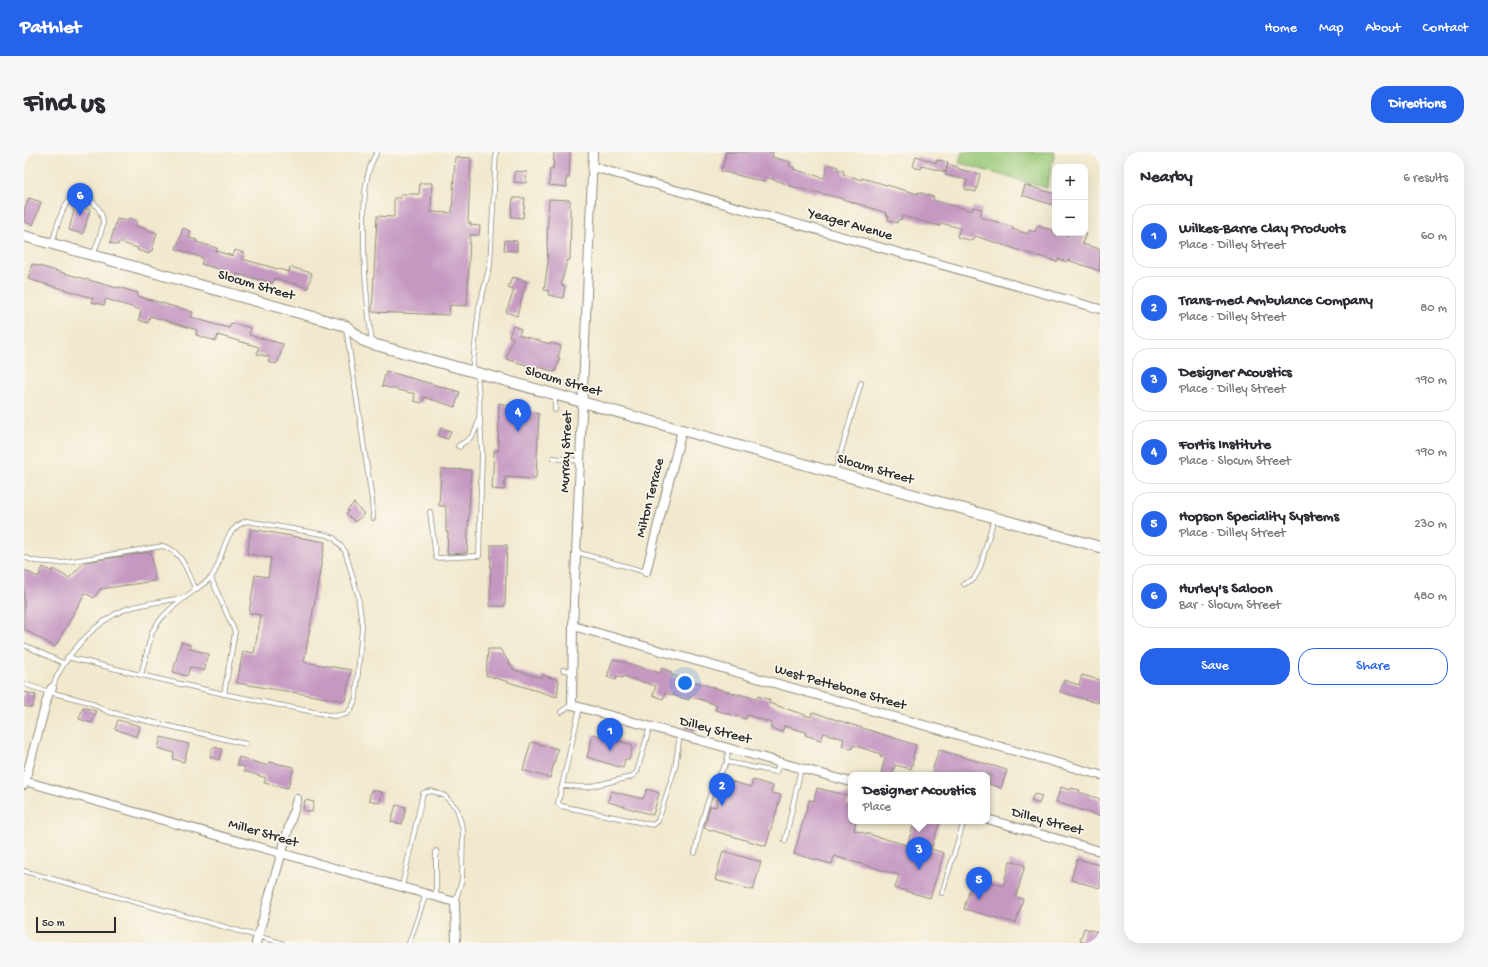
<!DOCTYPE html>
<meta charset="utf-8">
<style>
body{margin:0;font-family:"Gochi Hand",sans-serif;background:#f7f7f7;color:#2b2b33}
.controls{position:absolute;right:12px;top:12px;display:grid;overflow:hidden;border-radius:8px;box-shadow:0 4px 16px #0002}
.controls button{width:36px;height:36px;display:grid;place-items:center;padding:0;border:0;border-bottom:1px solid #e1e1e2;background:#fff;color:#2b2b33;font:20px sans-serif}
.scale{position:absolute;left:12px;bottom:10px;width:80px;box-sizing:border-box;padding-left:4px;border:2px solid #2b2b2b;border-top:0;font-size:11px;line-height:14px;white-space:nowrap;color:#2b2b2b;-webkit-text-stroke:3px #fbf7ec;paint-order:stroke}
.you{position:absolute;left:661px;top:531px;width:14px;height:14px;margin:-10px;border:3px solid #fff;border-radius:50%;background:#1a73e8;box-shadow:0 0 0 6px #1a73e833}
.badge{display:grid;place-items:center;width:26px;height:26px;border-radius:50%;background:#2563eb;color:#fff;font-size:13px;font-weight:700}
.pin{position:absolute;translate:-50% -33px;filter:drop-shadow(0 1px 2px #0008)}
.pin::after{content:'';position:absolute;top:21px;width:14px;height:12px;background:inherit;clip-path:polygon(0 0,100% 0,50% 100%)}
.popup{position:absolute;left:824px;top:620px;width:142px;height:52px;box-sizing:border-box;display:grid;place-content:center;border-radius:8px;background:#fff;filter:drop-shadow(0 1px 3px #0005);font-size:13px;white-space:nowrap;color:#7c7c81}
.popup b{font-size:15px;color:#2b2b33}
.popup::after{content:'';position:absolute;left:50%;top:100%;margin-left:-8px;border:8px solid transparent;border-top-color:#fff}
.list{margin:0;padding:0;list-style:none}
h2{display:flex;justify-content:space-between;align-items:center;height:52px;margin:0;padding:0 16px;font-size:17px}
h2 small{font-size:13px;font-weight:400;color:#7c7c81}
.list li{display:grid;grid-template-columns:26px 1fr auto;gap:12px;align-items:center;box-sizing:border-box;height:64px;margin:0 8px 8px;padding:0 8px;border:1px solid #e1e1e2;border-radius:16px}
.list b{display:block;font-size:15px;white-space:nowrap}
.list p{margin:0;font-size:13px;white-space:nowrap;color:#7c7c81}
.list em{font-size:13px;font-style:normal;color:#7c7c81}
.actions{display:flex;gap:8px;padding:12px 16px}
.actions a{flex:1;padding:9px 0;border:1px solid #2563eb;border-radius:16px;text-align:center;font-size:14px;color:#2563eb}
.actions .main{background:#2563eb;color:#fff}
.map{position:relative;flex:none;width:1076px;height:791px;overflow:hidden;border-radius:16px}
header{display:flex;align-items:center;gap:24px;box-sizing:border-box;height:56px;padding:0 20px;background:#2563eb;color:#fff}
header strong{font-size:19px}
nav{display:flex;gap:22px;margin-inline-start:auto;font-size:14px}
.intro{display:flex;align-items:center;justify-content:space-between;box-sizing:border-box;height:96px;padding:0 24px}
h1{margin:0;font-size:28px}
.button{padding:10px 18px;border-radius:16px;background:#2563eb;color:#fff;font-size:14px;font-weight:700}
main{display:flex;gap:24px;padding:0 24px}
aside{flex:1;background:#fff;border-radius:16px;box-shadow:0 4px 16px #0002}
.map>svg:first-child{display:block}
.green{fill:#97c877;stroke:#617a51}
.building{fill:#c598c2}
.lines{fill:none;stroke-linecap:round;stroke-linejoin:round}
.service-casing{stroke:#8e8a7c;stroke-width:5.5}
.minor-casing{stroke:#8e8a7c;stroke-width:10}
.tertiary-casing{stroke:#8e8a7c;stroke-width:12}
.service{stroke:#fff;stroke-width:4}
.minor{stroke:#fff;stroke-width:8}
.tertiary{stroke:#fff;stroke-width:10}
.labels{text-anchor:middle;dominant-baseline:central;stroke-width:3.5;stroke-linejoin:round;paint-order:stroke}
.street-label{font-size:14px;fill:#2b2b2b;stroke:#fbf7ec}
</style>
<header>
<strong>Pathlet</strong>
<nav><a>Home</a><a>Map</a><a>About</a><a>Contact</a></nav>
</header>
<div class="intro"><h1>Find us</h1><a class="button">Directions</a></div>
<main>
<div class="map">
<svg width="1076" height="791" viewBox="0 0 1076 791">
<rect width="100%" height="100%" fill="#fbf7ec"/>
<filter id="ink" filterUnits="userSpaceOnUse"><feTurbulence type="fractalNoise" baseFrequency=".025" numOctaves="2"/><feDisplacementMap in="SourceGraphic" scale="8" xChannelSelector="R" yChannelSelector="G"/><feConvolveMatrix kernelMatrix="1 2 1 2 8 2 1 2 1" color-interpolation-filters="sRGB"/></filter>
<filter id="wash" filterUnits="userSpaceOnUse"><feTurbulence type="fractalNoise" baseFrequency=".012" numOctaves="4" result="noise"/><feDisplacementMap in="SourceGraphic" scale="16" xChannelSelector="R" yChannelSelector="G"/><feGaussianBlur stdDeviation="0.9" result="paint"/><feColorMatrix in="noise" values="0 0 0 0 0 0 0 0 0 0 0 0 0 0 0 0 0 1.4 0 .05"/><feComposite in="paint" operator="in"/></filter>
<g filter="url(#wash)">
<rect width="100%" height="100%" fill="#f1e8cd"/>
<path class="green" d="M 938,0 L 1031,0 L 1023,36 L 935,11 Z"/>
<g id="blocks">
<g class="building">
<path d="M 530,0 L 546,0 L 545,26 L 542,26 L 543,35 L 525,33 L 526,17 L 529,18 Z"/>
<path d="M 702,0 L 749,0 L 748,5 L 766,10 L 765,14 L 770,15 L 769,17 L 800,26 L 804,12 L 814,15 L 813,17 L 820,19 L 819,22 L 838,28 L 838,26 L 894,42 L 894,40 L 910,45 L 909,48 L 948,59 L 949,55 L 958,57 L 956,65 L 989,75 L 988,77 L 1004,82 L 1005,78 L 1011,80 L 1013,74 L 1028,78 L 1031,81 L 1043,84 L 1044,81 L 1062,81 L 1058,92 L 1076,97 L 1076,119 L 1044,108 L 1043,110 L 1034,107 L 1033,110 L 1016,104 L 1016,105 L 951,84 L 949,89 L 933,85 L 936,76 L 917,71 L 916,74 L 878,64 L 877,68 L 874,67 L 873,71 L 864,68 L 865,64 L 862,64 L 863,61 L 812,45 L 792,40 L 792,41 L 760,32 L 760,31 L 742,25 L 740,30 L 697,19 Z"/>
<path d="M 892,4 L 912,11 L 913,8 L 924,10 L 922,20 L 898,14 L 897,17 L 889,15 Z"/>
<path d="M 431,5 L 447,6 L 444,71 L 447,71 L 446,73 L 456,74 L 455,83 L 446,83 L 443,154 L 426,153 L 425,163 L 348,160 L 353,64 L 370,65 L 370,46 L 377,46 L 377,42 L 395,42 L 396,31 L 408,31 L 407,60 L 428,61 Z"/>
<path d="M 924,12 L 934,15 L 934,17 L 956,22 L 952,40 L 941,37 L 943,28 L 921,23 Z"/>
<path d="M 491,19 L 503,20 L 502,31 L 490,30 Z"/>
<path d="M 1001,33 L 1031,42 L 1028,53 L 998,43 Z"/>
<path d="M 5,46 L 17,50 L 9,73 L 0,70 L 0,58 Z"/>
<path d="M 489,46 L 501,46 L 499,66 L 487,65 Z"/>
<path d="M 525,47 L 546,48 L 546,64 L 547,64 L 546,108 L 543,108 L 537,133 L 541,134 L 539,146 L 524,143 L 525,139 L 520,138 L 524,110 L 523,91 Z"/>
<path d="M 51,54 L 66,58 L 59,82 L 45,78 Z"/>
<path d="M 105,66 L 113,69 L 112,74 L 133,81 L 128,99 L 127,98 L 125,102 L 113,98 L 114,96 L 95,90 L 94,93 L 86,91 L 93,67 L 104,69 Z"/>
<path d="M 159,76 L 167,79 L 165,86 L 173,88 L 172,90 L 193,96 L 192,99 L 209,104 L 211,98 L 220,101 L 218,107 L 265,120 L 266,115 L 288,121 L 284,136 L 251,126 L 249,131 L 213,122 L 212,125 L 204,122 L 205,120 L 177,112 L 179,106 L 152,97 Z"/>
<path d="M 481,88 L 493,89 L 493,99 L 480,98 Z"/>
<path d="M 8,112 L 93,136 L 94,135 L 114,141 L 113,144 L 169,160 L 167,165 L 193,173 L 205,176 L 207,171 L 227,176 L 225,183 L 259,192 L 255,207 L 252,212 L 244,210 L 246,205 L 233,202 L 235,195 L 194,183 L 192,189 L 172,183 L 173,178 L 126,164 L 124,171 L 115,168 L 117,158 L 82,147 L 80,153 L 68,150 L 69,146 L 4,127 Z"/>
<path d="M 488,125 L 502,129 L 493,164 L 482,160 L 490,138 L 484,136 Z"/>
<path d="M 489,174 L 497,177 L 495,183 L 526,192 L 527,191 L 537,194 L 534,206 L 536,206 L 531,220 L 513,214 L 513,216 L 482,207 L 489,186 L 485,184 Z"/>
<path d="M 362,219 L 436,240 L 431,255 L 400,245 L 398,251 L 390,249 L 391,242 L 358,234 Z"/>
<path d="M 475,251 L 515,262 L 512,327 L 481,325 L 480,338 L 468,337 L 470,299 L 474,299 Z"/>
<path d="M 417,276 L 427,279 L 424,287 L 414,284 Z"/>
<path d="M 417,317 L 447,318 L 443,401 L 423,402 L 424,380 L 422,380 L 422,354 L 415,354 Z"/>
<path d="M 330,351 L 340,362 L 331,370 L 322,361 L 325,359 L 323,358 Z"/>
<path d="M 227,377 L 301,390 L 280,510 L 327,518 L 321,549 L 213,531 L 219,499 L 230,501 L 237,463 L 225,461 L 231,423 L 244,425 L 247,406 L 223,402 Z"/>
<path d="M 467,393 L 483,393 L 481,454 L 466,454 Z"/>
<path d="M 127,400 L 131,429 L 76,437 L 70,446 L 61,441 L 31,495 L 0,477 L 0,418 L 14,425 L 19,415 L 28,420 L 29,417 L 45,426 L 61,410 Z"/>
<path d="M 157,490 L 167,493 L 166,497 L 185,502 L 180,519 L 166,515 L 163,524 L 149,520 Z"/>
<path d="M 464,497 L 476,497 L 490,518 L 518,526 L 518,523 L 535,528 L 533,545 L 462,523 Z"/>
<path d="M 589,507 L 636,521 L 638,516 L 648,520 L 647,523 L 715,543 L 715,542 L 733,547 L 734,544 L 746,548 L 745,551 L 787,565 L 788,560 L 892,593 L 889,605 L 890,605 L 887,617 L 871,613 L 868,623 L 857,620 L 861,606 L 856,605 L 857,602 L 829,593 L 828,597 L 818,594 L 820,587 L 800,581 L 797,588 L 781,583 L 782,580 L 760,574 L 758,580 L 746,576 L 748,571 L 723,563 L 722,567 L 691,558 L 693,553 L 669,545 L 666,545 L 665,548 L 641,541 L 639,547 L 629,543 L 632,534 L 599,524 L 599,526 L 593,524 L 592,528 L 583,525 Z"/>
<path d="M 1058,523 L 1076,528 L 1076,545 L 1074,551 L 1036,540 L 1040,528 L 1055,533 Z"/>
<path d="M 0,540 L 12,543 L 8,556 L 0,554 Z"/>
<path d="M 59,555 L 72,559 L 68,571 L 55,567 Z"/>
<path d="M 94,568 L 116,574 L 113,585 L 91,577 Z"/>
<path d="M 664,568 L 673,572 L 671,580 L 661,577 Z"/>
<path d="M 569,582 L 609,593 L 605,608 L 601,607 L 599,616 L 563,605 Z"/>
<path d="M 137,585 L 165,592 L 160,610 L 149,607 L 150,601 L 134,596 Z"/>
<path d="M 507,590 L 534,597 L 526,626 L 499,618 Z"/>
<path d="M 189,595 L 198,597 L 195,608 L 186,605 Z"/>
<path d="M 915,598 L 983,618 L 977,636 L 965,632 L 967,623 L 920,623 L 908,619 Z"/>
<path d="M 215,605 L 244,614 L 245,610 L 270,615 L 264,636 L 240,631 L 242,626 L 220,619 L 221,615 L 213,613 Z"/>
<path d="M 699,627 L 727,635 L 729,628 L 749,634 L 747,641 L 757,643 L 742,694 L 680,676 L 686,654 L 692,655 Z"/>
<path d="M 1037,635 L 1046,638 L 1047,636 L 1056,638 L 1055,640 L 1076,647 L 1076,664 L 1032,650 Z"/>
<path d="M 793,636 L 826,644 L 823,653 L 827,654 L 827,669 L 832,669 L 830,678 L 883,693 L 891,669 L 916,669 L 907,697 L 920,701 L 906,746 L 871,736 L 875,723 L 810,704 L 808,712 L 770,702 L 785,648 L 790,649 Z"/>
<path d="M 623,637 L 635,641 L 629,663 L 584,650 L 587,639 L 619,647 Z"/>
<path d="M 347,638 L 358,640 L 356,651 L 345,648 Z"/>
<path d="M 1010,642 L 1018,644 L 1015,652 L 1007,649 Z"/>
<path d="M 281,648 L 290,650 L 288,660 L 279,658 Z"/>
<path d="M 372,653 L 382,655 L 378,672 L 367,670 Z"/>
<path d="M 699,699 L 737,710 L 729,738 L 691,728 Z"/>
<path d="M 1053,707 L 1076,713 L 1076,736 L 1047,728 Z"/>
<path d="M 986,709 L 1001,713 L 992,745 L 999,747 L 992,771 L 940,757 L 949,725 L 979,734 Z"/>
<path d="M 1060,776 L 1076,781 L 1076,791 L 1063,791 L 1056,789 Z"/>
</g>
</g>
</g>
<g filter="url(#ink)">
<use href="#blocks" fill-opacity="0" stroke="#8e8a7c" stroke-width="1"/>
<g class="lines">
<g class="service-casing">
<g id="service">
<path d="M 28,92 C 33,75 42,25 69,50 C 75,56 79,62 79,71 C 78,82 72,93 69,104"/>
<path d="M 322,176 L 348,348 L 349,366"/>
<path d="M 348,191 C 343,150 339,113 340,71 C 340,46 340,22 353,0"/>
<path d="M 448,220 L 455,156 L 466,113 L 472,0"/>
<path d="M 531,258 L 531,243"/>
<path d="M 436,295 L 434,294 C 437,292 441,290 444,288 C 462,273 454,241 453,221"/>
<path d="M 529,306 L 556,309"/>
<path d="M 811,320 L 837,231"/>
<path d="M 406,360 L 412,406 L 455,404 L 458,300 L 456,266"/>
<path d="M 552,400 L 622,420"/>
<path d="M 0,405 L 10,409 L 36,411 L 139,394 C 159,399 164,422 172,438"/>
<path d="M 187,426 C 201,407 197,377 223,369 L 303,383 L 310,386 L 321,399 L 334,443 L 338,474 L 332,546 L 327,557 L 322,562 L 310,564 L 200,542"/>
<path d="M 940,432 L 950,427 L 956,416 L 970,366"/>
<path d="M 0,493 L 39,511"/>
<path d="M 43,505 L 117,523 L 128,480 C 140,457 167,442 187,426 L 211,480 L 200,542 L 117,523"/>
<path d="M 539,518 L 548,519"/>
<path d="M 0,532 L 25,540 L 65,550 L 85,560 L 222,592"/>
<path d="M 28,536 C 39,505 71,469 102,457 C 120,451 141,449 160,446"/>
<path d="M 556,555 L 534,651 L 537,654 L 629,673 L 634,669 L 651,616 L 656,582"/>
<path d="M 537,560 L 547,553"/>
<path d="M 704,596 L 703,610 L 752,620 L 756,610"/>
<path d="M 538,634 L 564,635 L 607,625 L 613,620 L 626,574"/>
<path d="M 761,689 L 777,616"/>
<path d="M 412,699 L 412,744"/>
<path d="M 671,701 C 677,669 685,637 703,610"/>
<path d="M 0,719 L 258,791"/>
<path d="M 378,734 L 399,641 L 408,639 L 421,644 L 433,657 L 439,678 L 438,728 L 431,750"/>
<path d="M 918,741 L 940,669"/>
<path d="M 385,791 L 402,742"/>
</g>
</g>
<g class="minor-casing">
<g id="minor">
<path d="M 569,0 L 549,474 L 548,553 L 827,630"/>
<path d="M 569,15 L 1076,157"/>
<path d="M 622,420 L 658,278"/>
<path d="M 549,474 L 1076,623"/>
<path d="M 0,629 L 431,750 L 432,791"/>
<path d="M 0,633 L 25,540 L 28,536"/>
<path d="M 963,667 L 1076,699"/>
<path d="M 232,791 L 273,647"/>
</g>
</g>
<g class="tertiary-casing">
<path id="tertiary" d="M 0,84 L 322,174 L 338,188 L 345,191 L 465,224 L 1076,395"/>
</g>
<use href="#service" class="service"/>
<use href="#minor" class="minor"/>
<use href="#tertiary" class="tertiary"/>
</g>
</g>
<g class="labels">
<g class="street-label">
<text transform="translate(826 73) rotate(16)">Yeager Avenue</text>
<text transform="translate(232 134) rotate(16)">Slocum Street</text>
<text transform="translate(539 230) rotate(16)">Slocum Street</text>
<text transform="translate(543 300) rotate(-88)">Murray Street</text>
<text transform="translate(851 318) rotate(16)">Slocum Street</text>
<text transform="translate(627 346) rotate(-76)">Milton Terrace</text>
<text transform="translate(816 536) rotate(16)">West Pettebone Street</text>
<text transform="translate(691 579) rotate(15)">Dilley Street</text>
<text transform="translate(1023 670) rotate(15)">Dilley Street</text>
<text transform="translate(239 682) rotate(16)">Miller Street</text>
</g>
</g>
</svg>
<div class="controls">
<button>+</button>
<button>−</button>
</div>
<div class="scale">50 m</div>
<div class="you"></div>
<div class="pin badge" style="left:586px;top:599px">1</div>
<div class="pin badge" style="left:698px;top:654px">2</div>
<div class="pin badge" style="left:895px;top:718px">3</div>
<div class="popup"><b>Designer Acoustics</b>Place</div>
<div class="pin badge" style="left:494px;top:280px">4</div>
<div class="pin badge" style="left:955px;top:748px">5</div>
<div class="pin badge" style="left:56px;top:64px">6</div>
</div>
<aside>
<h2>Nearby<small>6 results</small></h2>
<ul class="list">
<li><span class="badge">1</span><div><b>Wilkes-Barre Clay Products</b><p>Place · Dilley Street</p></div><em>60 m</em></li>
<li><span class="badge">2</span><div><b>Trans-med Ambulance Company</b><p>Place · Dilley Street</p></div><em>80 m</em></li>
<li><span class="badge">3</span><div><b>Designer Acoustics</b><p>Place · Dilley Street</p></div><em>190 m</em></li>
<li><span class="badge">4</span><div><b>Fortis Institute</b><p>Place · Slocum Street</p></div><em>190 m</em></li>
<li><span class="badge">5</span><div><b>Hopson Speciality Systems</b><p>Place · Dilley Street</p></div><em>230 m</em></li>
<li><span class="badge">6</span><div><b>Hurley's Saloon</b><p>Bar · Slocum Street</p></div><em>480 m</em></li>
</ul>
<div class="actions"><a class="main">Save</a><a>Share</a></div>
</aside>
</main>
